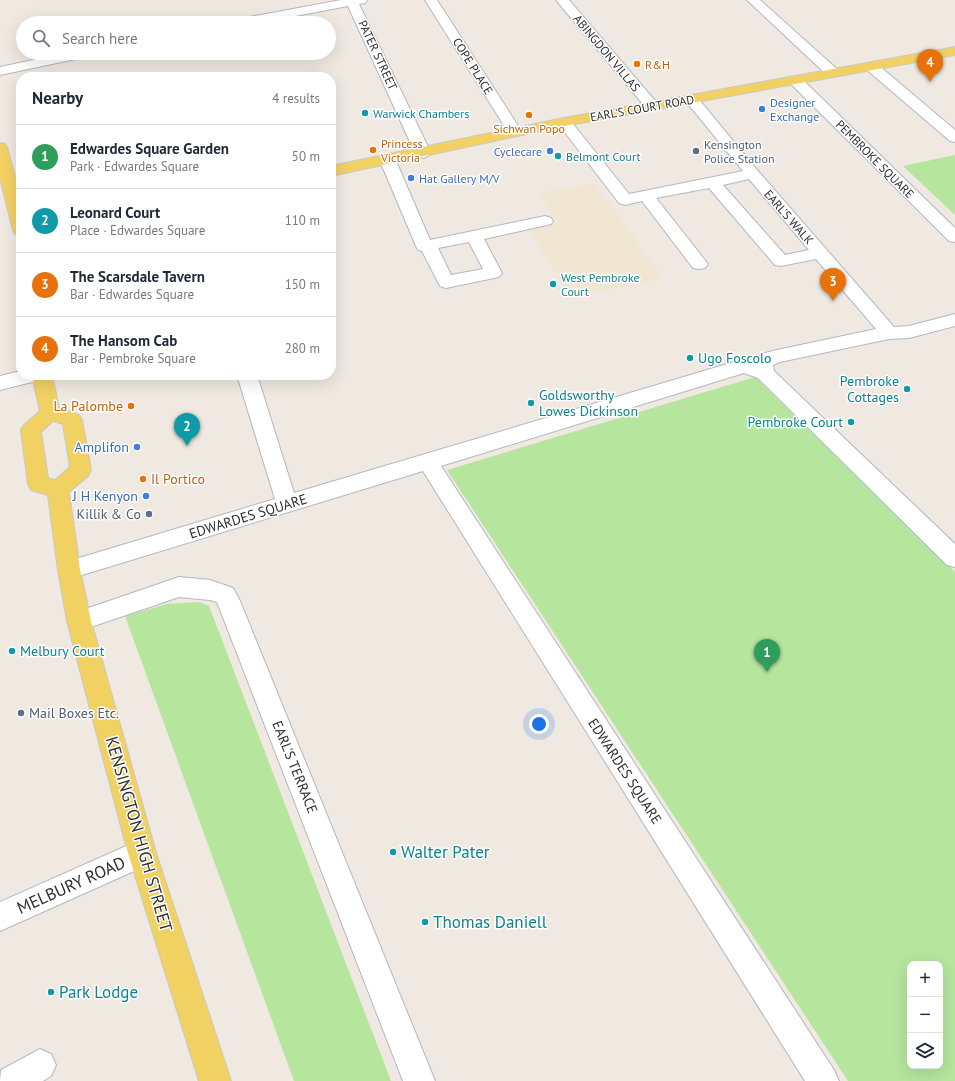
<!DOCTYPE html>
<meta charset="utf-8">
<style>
body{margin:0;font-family:"PT Sans",sans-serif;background:#f2f2f3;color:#1f2937}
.controls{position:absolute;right:12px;bottom:12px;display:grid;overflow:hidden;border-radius:8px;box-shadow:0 4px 16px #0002}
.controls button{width:36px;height:36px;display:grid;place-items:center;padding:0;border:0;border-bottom:1px solid #e0e1e3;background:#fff;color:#1f2937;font:20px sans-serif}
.you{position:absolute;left:539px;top:724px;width:14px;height:14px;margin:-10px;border:3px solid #fff;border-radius:50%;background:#1a73e8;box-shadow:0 0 0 6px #1a73e833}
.badge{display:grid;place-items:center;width:26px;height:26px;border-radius:50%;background:#4264fb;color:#fff;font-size:13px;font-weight:700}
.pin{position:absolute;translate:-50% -33px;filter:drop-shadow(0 1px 2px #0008)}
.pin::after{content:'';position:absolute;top:21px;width:14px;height:12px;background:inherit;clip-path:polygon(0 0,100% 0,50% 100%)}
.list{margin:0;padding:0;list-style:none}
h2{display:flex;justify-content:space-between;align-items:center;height:52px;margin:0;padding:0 16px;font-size:17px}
h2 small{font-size:13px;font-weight:400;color:#747a83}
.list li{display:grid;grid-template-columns:26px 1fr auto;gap:12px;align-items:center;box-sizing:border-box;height:64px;padding:0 16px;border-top:1px solid #e0e1e3}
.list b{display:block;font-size:15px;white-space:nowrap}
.list p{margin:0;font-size:13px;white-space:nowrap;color:#747a83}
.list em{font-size:13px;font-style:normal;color:#747a83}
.icon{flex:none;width:22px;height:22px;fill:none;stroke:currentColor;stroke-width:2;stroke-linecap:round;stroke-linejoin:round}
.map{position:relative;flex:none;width:955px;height:1081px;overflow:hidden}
.search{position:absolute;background:#fff;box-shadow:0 4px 16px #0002;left:16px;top:16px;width:320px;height:44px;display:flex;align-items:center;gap:10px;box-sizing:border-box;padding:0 14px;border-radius:22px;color:#747a83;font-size:15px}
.panel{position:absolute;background:#fff;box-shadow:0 4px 16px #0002;left:16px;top:72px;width:320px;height:308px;border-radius:16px}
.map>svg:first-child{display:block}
.education{fill:#f0e6d1}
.green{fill:#b6e59e;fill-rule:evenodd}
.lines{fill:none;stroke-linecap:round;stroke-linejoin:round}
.minor-casing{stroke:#b4b7c1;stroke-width:2}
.major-casing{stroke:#c9c9c9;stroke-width:2}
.minor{fill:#fff;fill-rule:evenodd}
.major{fill:#f2d163;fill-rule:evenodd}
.food-dot{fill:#e8710a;stroke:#fff;stroke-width:1.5}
.shop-dot{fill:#3f7fe0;stroke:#fff;stroke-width:1.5}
.culture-dot{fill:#0f9aa8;stroke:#fff;stroke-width:1.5}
.service-dot{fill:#5c6f8a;stroke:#fff;stroke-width:1.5}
.labels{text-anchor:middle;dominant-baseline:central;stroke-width:3;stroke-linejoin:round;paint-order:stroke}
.far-street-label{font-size:12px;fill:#2e2e2e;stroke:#fff}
.far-food-label{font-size:12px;fill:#c56008;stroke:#fff;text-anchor:start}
.far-shop-label{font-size:12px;fill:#366cbe;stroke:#fff;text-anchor:start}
.far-culture-label{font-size:12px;fill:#0d838f;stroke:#fff;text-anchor:start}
.far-service-label{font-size:12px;fill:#4e5e75;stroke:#fff;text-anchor:start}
.culture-label{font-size:14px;fill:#0d838f;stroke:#fff;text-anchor:start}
.food-label{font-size:14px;fill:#c56008;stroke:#fff;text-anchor:end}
.shop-label{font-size:14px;fill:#366cbe;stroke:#fff;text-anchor:end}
.service-label{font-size:14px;fill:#4e5e75;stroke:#fff;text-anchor:end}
.street-label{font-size:14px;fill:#2e2e2e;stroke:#fff}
.near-street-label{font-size:17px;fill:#2e2e2e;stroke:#fff}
.near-culture-label{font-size:17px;fill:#0d838f;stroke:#fff;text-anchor:start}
</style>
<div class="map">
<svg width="955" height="1081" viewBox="0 0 955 1081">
<rect width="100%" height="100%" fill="#efe9e1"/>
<path class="education" d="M 595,184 L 650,260 L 663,279 L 571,297 L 529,230 L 558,223 L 539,192 Z"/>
<g class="green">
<path d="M 955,155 L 955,215 L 903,166 Z"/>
<path d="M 755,377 L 955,572 L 955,1081 L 848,1081 L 447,470 ZM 910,964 L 940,964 L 940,1066 L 910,1066 Z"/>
<path d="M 199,602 L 209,606 L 391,1081 L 294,1081 L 125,616 L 167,604 Z"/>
</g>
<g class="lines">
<g class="minor-casing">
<g id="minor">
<path d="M 341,0 L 367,0 L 365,3 L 359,4 L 431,153 L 428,156 L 423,158 L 418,156 L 415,153 L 348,6 L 259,23 L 233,23 L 235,20 L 239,19 Z"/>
<path d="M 425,0 L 437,0 L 522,132 L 520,135 L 515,136 L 510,135 Z"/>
<path d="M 556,0 L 569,0 L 657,103 L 659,106 L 657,109 L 652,110 L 647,109 Z"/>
<path d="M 747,0 L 760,0 L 838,70 L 840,73 L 838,76 L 828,76 Z"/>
<path d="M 66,53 L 92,53 L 90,56 L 85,57 L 0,75 L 0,67 Z"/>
<path d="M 872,63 L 877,64 L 955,130 L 955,142 L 950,141 L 867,70 L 865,67 L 867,64 Z"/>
<path d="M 795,76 L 800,77 L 955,228 L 955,242 L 949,241 L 790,83 L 788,80 L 790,77 Z"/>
<path d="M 691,95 L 696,96 L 758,171 L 894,327 L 909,326 L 955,314 L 955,326 L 909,338 L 889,339 L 780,362 L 773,365 L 774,371 L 955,544 L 955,567 L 947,565 L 758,378 L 744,373 L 441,466 L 834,1070 L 839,1081 L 805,1081 L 423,471 L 69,579 L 61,577 L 58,570 L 61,563 L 69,561 L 275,499 L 237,375 L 257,375 L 294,493 L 744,359 L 756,363 L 761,354 L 777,350 L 876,329 L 816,259 L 781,266 L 775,265 L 709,188 L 656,198 L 708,264 L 705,268 L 699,269 L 693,268 L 642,201 L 625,205 L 619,203 L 557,122 L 559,119 L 564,118 L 569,119 L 629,194 L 743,171 L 684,99 L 686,96 ZM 749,179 L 809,250 L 785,255 L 723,185 Z"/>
<path d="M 388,156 L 393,158 L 396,161 L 430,240 L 545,216 L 551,218 L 553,221 L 551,224 L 484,239 L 502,273 L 499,277 L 446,288 L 440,286 L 422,251 L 418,250 L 416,246 L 380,161 L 383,158 ZM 469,242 L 483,269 L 451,275 L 438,248 Z"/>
<path d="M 21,371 L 21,375 L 43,375 L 40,380 L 0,390 L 0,376 Z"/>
<path d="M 179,577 L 210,580 L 233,588 L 240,601 L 435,1081 L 403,1081 L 217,602 L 210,600 L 179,597 L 79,631 L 71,628 L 67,621 L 71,614 Z"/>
<path d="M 142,839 L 152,843 L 156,853 L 152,863 L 0,931 L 0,902 Z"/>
<path d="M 40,1049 L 51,1054 L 56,1065 L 51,1076 L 43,1081 L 0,1081 L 1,1070 Z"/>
</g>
</g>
<g class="major-casing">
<g id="major">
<path d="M 955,47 L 955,55 L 564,126 L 331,176 L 331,166 L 564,118 Z"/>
<path d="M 0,143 L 5,144 L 7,147 L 21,199 L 21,235 L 15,234 L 13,230 L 0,178 Z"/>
<path d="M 32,375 L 52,375 L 59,408 L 79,415 L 82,420 L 91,470 L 88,476 L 69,492 L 80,570 L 91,621 L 156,853 L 231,1081 L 199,1081 L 128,853 L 67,621 L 58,570 L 48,495 L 31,490 L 28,484 L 21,430 L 24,425 L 40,411 ZM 53,421 L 63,424 L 70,467 L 55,480 L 48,478 L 41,432 Z"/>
</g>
</g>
<use href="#minor" class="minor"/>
<use href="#major" class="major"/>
</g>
<g class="food-dot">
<circle cx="637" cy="64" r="4"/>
<circle cx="529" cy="115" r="4"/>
<circle cx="373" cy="150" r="4"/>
<circle cx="131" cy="406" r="4"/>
<circle cx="143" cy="479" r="4"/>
</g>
<g class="shop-dot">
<circle cx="762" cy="109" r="4"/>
<circle cx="550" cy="151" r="4"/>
<circle cx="411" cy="178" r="4"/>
<circle cx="137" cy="447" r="4"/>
<circle cx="146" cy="496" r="4"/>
</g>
<g class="culture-dot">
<circle cx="365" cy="113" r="4"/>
<circle cx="558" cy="156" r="4"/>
<circle cx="553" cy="284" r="4"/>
<circle cx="690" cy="358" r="4"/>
<circle cx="907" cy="389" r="4"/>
<circle cx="531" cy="403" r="4"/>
<circle cx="851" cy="422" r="4"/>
<circle cx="12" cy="651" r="4"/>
<circle cx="393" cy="852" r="4"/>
<circle cx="425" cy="922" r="4"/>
<circle cx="51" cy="992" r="4"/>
</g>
<g class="service-dot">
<circle cx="696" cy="151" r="4"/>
<circle cx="149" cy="514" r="4"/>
<circle cx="21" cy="713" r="4"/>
</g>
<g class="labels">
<g class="far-street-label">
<text transform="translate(607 53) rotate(50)">ABINGDON VILLAS</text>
<text transform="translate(378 55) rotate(65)">PATER STREET</text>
<text transform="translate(473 66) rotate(58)">COPE PLACE</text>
<text transform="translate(642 108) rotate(-10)">EARL'S COURT ROAD</text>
<text transform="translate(875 159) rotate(45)">PEMBROKE SQUARE</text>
<text transform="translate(789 217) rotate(49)">EARL'S WALK</text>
</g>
<g class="far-food-label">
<text x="645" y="64">R&amp;H</text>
<text x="529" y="128" text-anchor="middle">Sichwan Popo</text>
<text x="381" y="143">Princess<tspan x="381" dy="14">Victoria</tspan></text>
</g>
<g class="far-shop-label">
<text x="770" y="102">Designer<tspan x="770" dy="14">Exchange</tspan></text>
<text x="542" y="151" text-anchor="end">Cyclecare</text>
<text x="419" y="178">Hat Gallery M/V</text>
</g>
<g class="far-culture-label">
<text x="373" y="113">Warwick Chambers</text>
<text x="566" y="156">Belmont Court</text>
<text x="561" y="277">West Pembroke<tspan x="561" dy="14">Court</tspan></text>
</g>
<g class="far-service-label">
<text x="704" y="144">Kensington<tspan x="704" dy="14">Police Station</tspan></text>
</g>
<g class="culture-label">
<text x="698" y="358">Ugo Foscolo</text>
<text x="899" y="381" text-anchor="end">Pembroke<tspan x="899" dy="16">Cottages</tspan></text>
<text x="539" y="395">Goldsworthy<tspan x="539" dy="16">Lowes Dickinson</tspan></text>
<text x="843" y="422" text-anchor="end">Pembroke Court</text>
<text x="20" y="651">Melbury Court</text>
</g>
<g class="food-label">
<text x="123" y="406">La Palombe</text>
<text x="151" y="479" text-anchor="start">Il Portico</text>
</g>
<g class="shop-label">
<text x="129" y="447">Amplifon</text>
<text x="138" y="496">J H Kenyon</text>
</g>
<g class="service-label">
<text x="141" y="514">Killik &amp; Co</text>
<text x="29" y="713" text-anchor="start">Mail Boxes Etc.</text>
</g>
<g class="street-label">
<text transform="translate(248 516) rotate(-17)">EDWARDES SQUARE</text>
<text transform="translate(295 767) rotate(68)">EARL'S TERRACE</text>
<text transform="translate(625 771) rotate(57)">EDWARDES SQUARE</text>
</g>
<g class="near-street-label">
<text transform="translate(139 834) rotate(74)">KENSINGTON HIGH STREET</text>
<text transform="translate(71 885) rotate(-24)">MELBURY ROAD</text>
</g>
<g class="near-culture-label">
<text x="401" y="852">Walter Pater</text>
<text x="433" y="922">Thomas Daniell</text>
<text x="59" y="992">Park Lodge</text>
</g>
</g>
</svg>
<div class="controls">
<button>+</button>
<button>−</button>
<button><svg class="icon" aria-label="layers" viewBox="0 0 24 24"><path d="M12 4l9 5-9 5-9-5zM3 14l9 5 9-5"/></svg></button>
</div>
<div class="you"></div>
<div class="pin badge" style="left:767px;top:672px;background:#2e9e5b">1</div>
<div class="pin badge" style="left:187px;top:446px;background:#0f9aa8">2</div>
<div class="pin badge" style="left:833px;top:301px;background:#e8710a">3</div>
<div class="pin badge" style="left:930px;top:82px;background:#e8710a">4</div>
<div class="search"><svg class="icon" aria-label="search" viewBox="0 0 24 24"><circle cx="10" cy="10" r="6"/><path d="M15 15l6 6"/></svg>Search here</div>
<section class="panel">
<h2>Nearby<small>4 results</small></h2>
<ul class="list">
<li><span class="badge" style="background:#2e9e5b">1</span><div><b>Edwardes Square Garden</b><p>Park · Edwardes Square</p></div><em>50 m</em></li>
<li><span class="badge" style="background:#0f9aa8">2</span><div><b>Leonard Court</b><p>Place · Edwardes Square</p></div><em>110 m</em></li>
<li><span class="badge" style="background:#e8710a">3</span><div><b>The Scarsdale Tavern</b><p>Bar · Edwardes Square</p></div><em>150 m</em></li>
<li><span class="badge" style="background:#e8710a">4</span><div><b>The Hansom Cab</b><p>Bar · Pembroke Square</p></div><em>280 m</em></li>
</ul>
</section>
</div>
